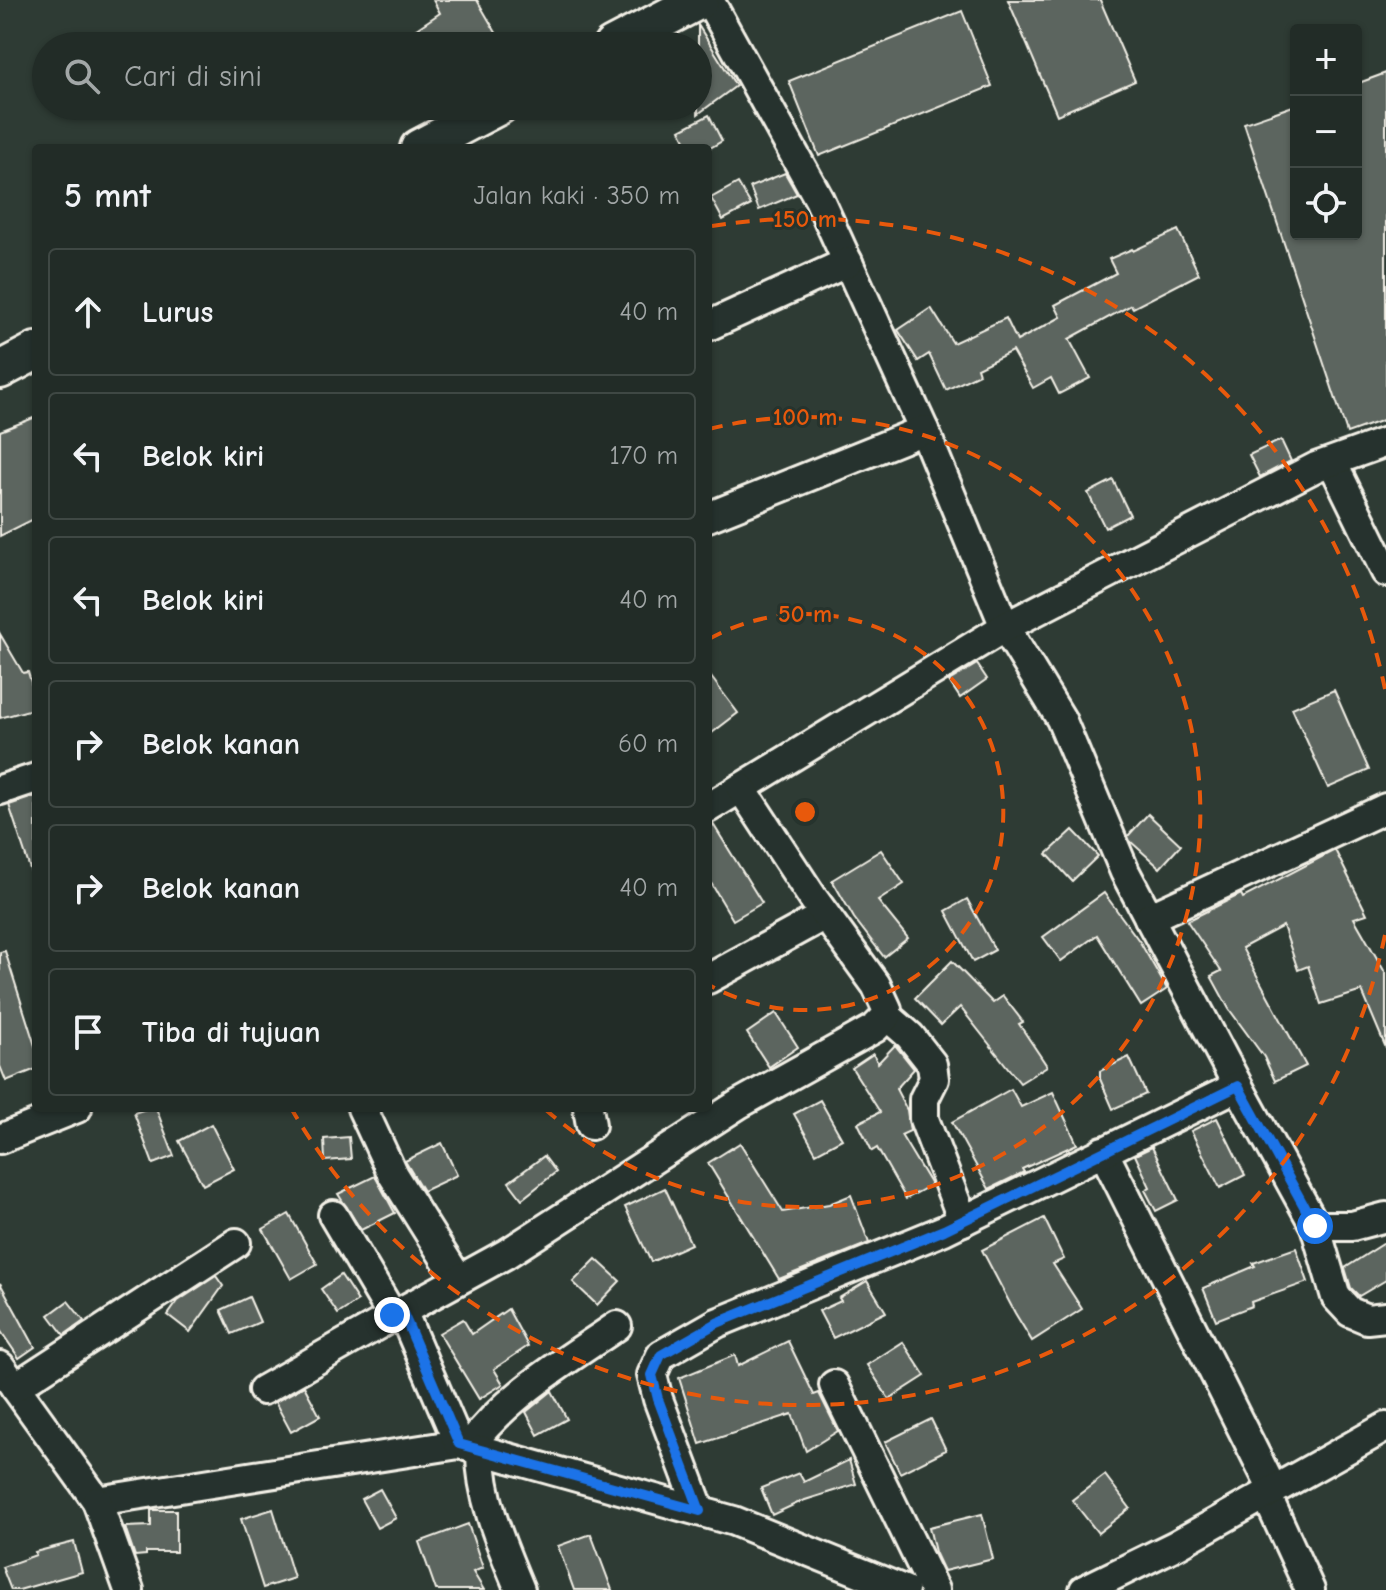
<!DOCTYPE html>
<html lang="id">
<meta charset="utf-8">
<style>
body{margin:0;font-family:"Comic Neue",sans-serif;background:#2a342f;color:#f1f3f6}
.controls{position:absolute;right:24px;top:24px;display:grid;overflow:hidden;border-radius:8px;box-shadow:0 2px 6px #0004}
.controls button{width:72px;height:72px;display:grid;place-items:center;padding:0;border:0;border-bottom:2px solid #3f4844;background:#222c27;color:#f1f3f6;font:40px sans-serif}
.stop{position:absolute;width:24px;height:24px;margin:-18px;border:6px solid #1a73e8;border-radius:50%;background:#fff}
.stop.end{background:#1a73e8;border-color:#fff;box-shadow:0 2px 8px #0008}
.list{margin:0;padding:0;list-style:none}
h2{display:flex;justify-content:space-between;align-items:center;height:104px;margin:0;padding:0 32px;font-size:34px}
h2 small{font-size:26px;font-weight:400;color:#a2a7a7}
.list li{display:grid;grid-template-columns:52px 1fr auto;gap:24px;align-items:center;box-sizing:border-box;height:128px;margin:0 16px 16px;padding:0 16px;border:2px solid #3f4844;border-radius:8px}
.list b{display:block;font-size:30px;white-space:nowrap}
.list em{font-size:26px;font-style:normal;color:#a2a7a7}
.icon{flex:none;width:44px;height:44px;fill:none;stroke:currentColor;stroke-width:2;stroke-linecap:round;stroke-linejoin:round}
.map{position:relative;flex:none;width:1386px;height:1590px;overflow:hidden}
.search{position:absolute;background:#222c27;box-shadow:0 2px 6px #0004;left:32px;top:32px;width:680px;height:88px;display:flex;align-items:center;gap:20px;box-sizing:border-box;padding:0 28px;border-radius:44px;color:#a2a7a7;font-size:30px}
.panel{position:absolute;background:#222c27;box-shadow:0 2px 6px #0004;left:32px;top:144px;width:680px;height:968px;border-radius:8px}
.map>svg:first-child{display:block}
.building{fill:#5c655e;stroke:#f4f1e8;stroke-width:2}
.lines{fill:none;stroke-linecap:round;stroke-linejoin:round}
.minor-casing{stroke:#f4f1e8;stroke-width:34}
.major-casing{stroke:#f4f1e8;stroke-width:42}
.minor{stroke:#26332d;stroke-width:28}
.major{stroke:#26332d;stroke-width:36}
.route{stroke:#1a73e8;stroke-width:10}
.ring{fill:none;stroke:#e8590c;stroke-width:4;stroke-dasharray:14 10}
.centre{fill:#e8590c;stroke:#26332d;stroke-width:4}
.ring-label{font-size:24px;text-anchor:middle;font-weight:bold;fill:#e8590c;stroke:#26332d;stroke-width:6;stroke-linejoin:round;paint-order:stroke}
</style>
<div class="map">
<svg width="1386" height="1590" viewBox="0 0 1386 1590">
<rect width="100%" height="100%" fill="#2e3b34"/>
<filter id="ink" filterUnits="userSpaceOnUse"><feTurbulence type="fractalNoise" baseFrequency=".0125" numOctaves="2"/><feDisplacementMap in="SourceGraphic" scale="16" xChannelSelector="R" yChannelSelector="G"/><feConvolveMatrix kernelMatrix="1 2 1 2 8 2 1 2 1" color-interpolation-filters="sRGB"/></filter>
<g filter="url(#ink)">
<g class="building">
<path d="M 433,0 L 477,0 L 498,36 L 480,46 L 391,46 L 440,13 Z"/>
<path d="M 1008,0 L 1100,0 L 1135,81 L 1057,115 Z"/>
<path d="M 962,11 L 992,86 L 819,156 L 789,81 Z"/>
<path d="M 698,25 L 736,86 L 698,114 Z"/>
<path d="M 1386,73 L 1386,419 L 1347,433 L 1244,123 L 1296,105 L 1296,234 L 1356,234 L 1356,84 Z"/>
<path d="M 709,115 L 722,141 L 710,148 L 689,148 L 680,130 Z"/>
<path d="M 785,173 L 797,194 L 759,210 L 750,187 Z"/>
<path d="M 738,183 L 751,205 L 723,220 L 711,198 Z"/>
<path d="M 1178,230 L 1199,274 L 1133,308 L 1131,305 L 1069,339 L 1090,378 L 1059,394 L 1051,378 L 1033,388 L 1012,351 L 977,368 L 979,374 L 946,390 L 929,354 L 918,361 L 898,330 L 931,308 L 953,343 L 1006,318 L 1017,341 L 1061,317 L 1055,305 L 1116,273 L 1109,259 L 1132,249 L 1133,251 Z"/>
<path d="M 36,417 L 36,518 L 0,536 L 0,431 Z"/>
<path d="M 1281,440 L 1291,461 L 1260,477 L 1249,455 Z"/>
<path d="M 1113,480 L 1130,515 L 1105,528 L 1088,493 Z"/>
<path d="M 0,634 L 23,673 L 28,672 L 36,699 L 36,708 L 0,718 Z"/>
<path d="M 977,664 L 987,679 L 960,698 L 949,681 Z"/>
<path d="M 708,673 L 738,713 L 708,736 Z"/>
<path d="M 1334,690 L 1369,770 L 1328,788 L 1292,708 Z"/>
<path d="M 36,796 L 36,874 L 32,875 L 9,805 Z"/>
<path d="M 1148,814 L 1181,845 L 1160,868 L 1130,841 L 1128,836 Z"/>
<path d="M 713,824 L 762,903 L 733,920 L 708,878 L 708,825 Z"/>
<path d="M 1073,830 L 1098,856 L 1072,881 L 1047,854 Z"/>
<path d="M 881,850 L 904,884 L 878,901 L 908,938 L 884,957 L 854,918 L 832,880 Z"/>
<path d="M 1335,850 L 1367,914 L 1354,918 L 1386,974 L 1386,1048 L 1362,991 L 1321,1004 L 1308,966 L 1298,970 L 1283,926 L 1242,948 L 1306,1066 L 1275,1081 L 1264,1057 L 1229,1009 L 1211,976 L 1221,971 L 1187,921 L 1241,894 L 1243,898 Z"/>
<path d="M 1104,893 L 1140,942 L 1167,989 L 1141,1006 L 1097,935 L 1061,961 L 1043,937 Z"/>
<path d="M 967,899 L 995,950 L 973,962 L 946,911 Z"/>
<path d="M 5,951 L 36,1049 L 36,1069 L 6,1081 L 0,1066 L 0,952 Z"/>
<path d="M 952,961 L 993,1003 L 1003,996 L 1023,1022 L 1019,1024 L 1047,1066 L 1020,1083 L 960,1007 L 941,1025 L 915,998 Z"/>
<path d="M 776,1013 L 798,1047 L 769,1067 L 747,1033 Z"/>
<path d="M 895,1045 L 914,1069 L 896,1089 L 907,1110 L 910,1131 L 901,1135 L 931,1185 L 906,1199 L 877,1148 L 872,1151 L 858,1123 L 880,1112 L 852,1068 L 873,1054 L 878,1063 Z"/>
<path d="M 1129,1057 L 1146,1094 L 1113,1109 L 1100,1079 L 1100,1071 Z"/>
<path d="M 1011,1089 L 1021,1107 L 1053,1092 L 1077,1144 L 1022,1169 L 1024,1172 L 989,1189 L 952,1122 Z"/>
<path d="M 820,1100 L 842,1139 L 816,1153 L 794,1114 Z"/>
<path d="M 149,1108 L 156,1108 L 174,1156 L 153,1164 L 134,1113 Z"/>
<path d="M 1217,1118 L 1245,1175 L 1220,1188 L 1191,1131 Z"/>
<path d="M 211,1124 L 234,1169 L 203,1185 L 179,1141 Z"/>
<path d="M 349,1137 L 351,1159 L 325,1161 L 324,1139 Z"/>
<path d="M 442,1143 L 457,1175 L 423,1191 L 405,1161 Z"/>
<path d="M 740,1143 L 783,1212 L 829,1204 L 851,1195 L 869,1243 L 779,1279 L 708,1163 Z"/>
<path d="M 1152,1147 L 1178,1200 L 1156,1211 L 1145,1190 L 1150,1187 L 1135,1155 Z"/>
<path d="M 544,1156 L 556,1172 L 522,1199 L 509,1182 Z"/>
<path d="M 375,1176 L 395,1213 L 361,1230 L 338,1194 Z"/>
<path d="M 665,1188 L 691,1244 L 651,1262 L 625,1207 Z"/>
<path d="M 289,1214 L 317,1264 L 291,1279 L 263,1229 Z"/>
<path d="M 1044,1218 L 1064,1259 L 1053,1264 L 1082,1309 L 1032,1341 L 1015,1313 L 982,1250 Z"/>
<path d="M 1386,1242 L 1386,1280 L 1359,1296 L 1351,1288 L 1345,1268 Z"/>
<path d="M 1296,1248 L 1308,1282 L 1251,1302 L 1252,1306 L 1216,1320 L 1203,1288 L 1255,1266 L 1253,1263 Z"/>
<path d="M 596,1259 L 620,1281 L 597,1305 L 573,1282 Z"/>
<path d="M 341,1275 L 358,1301 L 338,1314 L 321,1289 Z"/>
<path d="M 216,1276 L 223,1286 L 190,1332 L 168,1315 L 178,1301 Z"/>
<path d="M 867,1281 L 886,1312 L 833,1338 L 819,1311 L 841,1301 L 839,1298 Z"/>
<path d="M 0,1283 L 35,1347 L 19,1358 L 0,1330 Z"/>
<path d="M 249,1297 L 260,1322 L 232,1334 L 221,1310 Z"/>
<path d="M 68,1301 L 84,1321 L 64,1335 L 49,1315 Z"/>
<path d="M 508,1309 L 528,1346 L 494,1369 L 503,1384 L 479,1399 L 439,1333 L 463,1319 L 472,1334 Z"/>
<path d="M 788,1341 L 814,1395 L 819,1393 L 838,1431 L 806,1451 L 792,1414 L 700,1444 L 679,1378 L 735,1355 L 738,1366 Z"/>
<path d="M 903,1342 L 925,1376 L 889,1399 L 867,1365 Z"/>
<path d="M 304,1386 L 320,1416 L 291,1432 L 275,1402 Z"/>
<path d="M 552,1391 L 567,1419 L 538,1435 L 526,1412 Z"/>
<path d="M 931,1419 L 946,1450 L 900,1473 L 885,1442 Z"/>
<path d="M 849,1460 L 856,1484 L 802,1501 L 772,1515 L 761,1488 L 799,1473 L 804,1482 Z"/>
<path d="M 1105,1475 L 1130,1508 L 1098,1533 L 1072,1500 Z"/>
<path d="M 380,1489 L 396,1518 L 377,1528 L 361,1499 Z"/>
<path d="M 273,1509 L 294,1578 L 263,1588 L 241,1519 Z"/>
<path d="M 151,1510 L 176,1510 L 176,1552 L 146,1552 L 146,1555 L 135,1556 L 125,1527 L 151,1526 Z"/>
<path d="M 982,1514 L 993,1559 L 944,1571 L 935,1552 L 929,1527 Z"/>
<path d="M 468,1524 L 483,1568 L 473,1572 L 484,1590 L 436,1590 L 419,1542 Z"/>
<path d="M 591,1534 L 612,1590 L 574,1590 L 558,1546 Z"/>
<path d="M 74,1542 L 82,1572 L 19,1590 L 11,1590 L 2,1567 L 36,1555 L 35,1552 Z"/>
</g>
<g class="lines">
<g class="minor-casing">
<g id="minor">
<path d="M 709,0 L 819,199 L 924,430 L 1005,627 L 1061,719 L 1125,872 L 1238,1086"/>
<path d="M 708,326 L 848,262"/>
<path d="M 1332,462 L 1386,572"/>
<path d="M 708,517 L 924,430"/>
<path d="M 0,790 L 36,778"/>
<path d="M 708,808 L 1005,627 L 1316,467 L 1386,442"/>
<path d="M 1149,918 L 1386,808"/>
<path d="M 708,979 L 825,915"/>
<path d="M 887,1016 L 910,1036 L 932,1064 L 934,1079 L 924,1099 L 924,1119 L 963,1221"/>
<path d="M 362,1108 L 393,1175 L 458,1279"/>
<path d="M 588,1108 L 591,1125"/>
<path d="M 0,1139 L 77,1108"/>
<path d="M 1103,1151 L 1273,1490"/>
<path d="M 333,1215 L 392,1315"/>
<path d="M 1315,1226 L 1352,1226 L 1386,1217"/>
<path d="M 0,1366 L 97,1501 L 459,1444 L 734,1521 L 904,1590"/>
<path d="M 834,1385 L 934,1590"/>
<path d="M 15,1387 L 236,1243"/>
<path d="M 263,1390 L 402,1311"/>
<path d="M 459,1444 L 402,1311 L 506,1254 L 739,1104 L 875,1028 L 887,1016 L 887,1009 L 876,985 L 813,898 L 741,788"/>
<path d="M 469,1447 C 506,1396 566,1361 617,1326"/>
<path d="M 481,1450 C 480,1498 502,1546 520,1590"/>
<path d="M 1266,1494 L 1310,1590"/>
<path d="M 97,1501 L 129,1590"/>
<path d="M 700,1511 L 658,1399 L 652,1375 L 661,1355 L 717,1323 L 944,1230 L 1238,1086 L 1315,1226 L 1336,1297 L 1350,1312 L 1367,1319 L 1386,1317"/>
<path d="M 1084,1590 L 1176,1545 L 1386,1427"/>
</g>
</g>
<g class="major-casing">
<g id="major">
<path d="M 612,46 L 700,0"/>
<path d="M 419,148 L 499,106"/>
<path d="M 0,370 L 36,351"/>
</g>
</g>
<use href="#minor" class="minor"/>
<use href="#major" class="major"/>
</g>
</g>
<g class="lines" filter="url(#ink)">
<path class="route" d="M 392,1315 L 402,1311 L 459,1444 L 700,1511 L 658,1399 L 652,1375 L 661,1355 L 717,1323 L 944,1230 L 1238,1086 L 1315,1226"/>
</g>
<g class="ring">
<path d="M709 639A198 198 0 1 1 709 985"/>
<path d="M709 429A395 395 0 1 1 546 1110"/>
<path d="M1385 935A593 593 0 0 1 291 1108M712 226A593 593 0 0 1 1385 689"/>
</g>
<circle cx="805" cy="812" r="12" class="centre"/>
<g class="ring-label">
<text x="805" y="227">150 m</text>
<text x="805" y="425">100 m</text>
<text x="805" y="622">50 m</text>
</g>
</svg>
<div class="controls">
<button>+</button>
<button>−</button>
<button><svg class="icon" aria-label="locate" viewBox="0 0 24 24"><circle cx="12" cy="12" r="6"/><path d="M12 2v4M12 18v4M2 12h4M18 12h4"/></svg></button>
</div>
<div class="stop" style="left:1315px;top:1226px"></div>
<div class="stop end" style="left:392px;top:1315px"></div>
<div class="search"><svg class="icon" aria-label="search" viewBox="0 0 24 24"><circle cx="10" cy="10" r="6"/><path d="M15 15l6 6"/></svg>Cari di sini</div>
<section class="panel">
<h2>5 mnt<small>Jalan kaki · 350 m</small></h2>
<ul class="list">
<li><svg class="icon" aria-label="ahead" viewBox="0 0 24 24"><path d="M12 20V5M6 11l6-6 6 6"/></svg><div><b>Lurus</b></div><em>40 m</em></li>
<li><svg class="icon" aria-label="left" viewBox="0 0 24 24"><path d="M17 20v-9H6M10 6l-5 5 5 5"/></svg><div><b>Belok kiri</b></div><em>170 m</em></li>
<li><svg class="icon" aria-label="left" viewBox="0 0 24 24"><path d="M17 20v-9H6M10 6l-5 5 5 5"/></svg><div><b>Belok kiri</b></div><em>40 m</em></li>
<li><svg class="icon" aria-label="right" viewBox="0 0 24 24"><path d="M7 20v-9h11M14 6l5 5-5 5"/></svg><div><b>Belok kanan</b></div><em>60 m</em></li>
<li><svg class="icon" aria-label="right" viewBox="0 0 24 24"><path d="M7 20v-9h11M14 6l5 5-5 5"/></svg><div><b>Belok kanan</b></div><em>40 m</em></li>
<li><svg class="icon" aria-label="arrive" viewBox="0 0 24 24"><path d="M6 21V4h12l-3 4 3 4H6"/></svg><div><b>Tiba di tujuan</b></div></li>
</ul>
</section>
</div>
